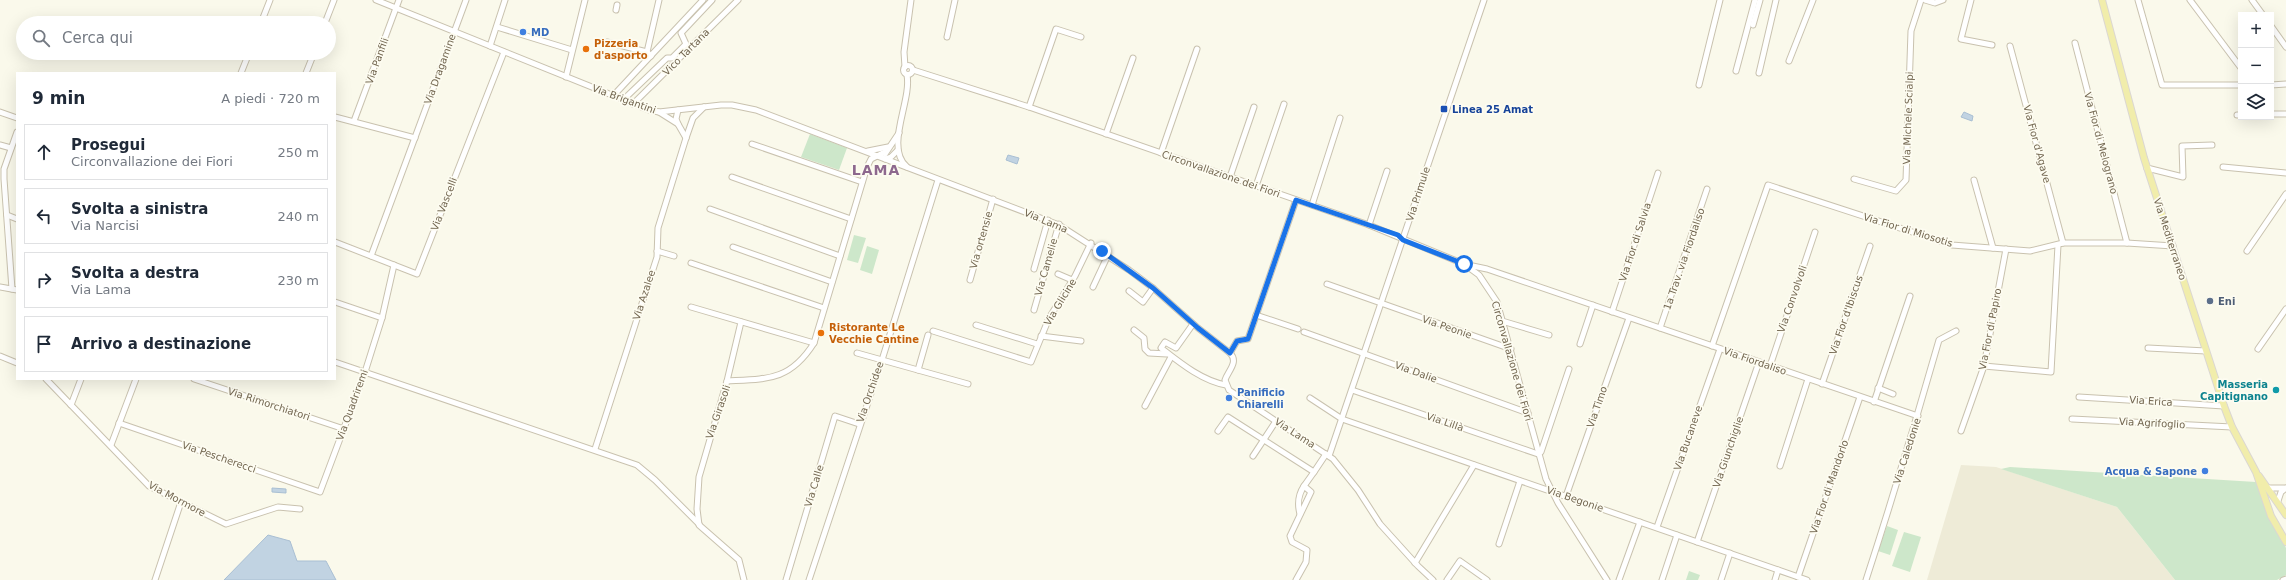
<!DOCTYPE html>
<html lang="it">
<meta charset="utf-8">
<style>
body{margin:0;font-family:"DejaVu Sans",sans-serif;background:#f6f6f7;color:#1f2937}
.controls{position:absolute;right:12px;top:12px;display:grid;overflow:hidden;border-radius:0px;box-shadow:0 4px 16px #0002}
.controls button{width:36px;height:36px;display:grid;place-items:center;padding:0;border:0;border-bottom:1px solid #e0e1e3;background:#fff;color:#1f2937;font:20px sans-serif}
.stop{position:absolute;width:12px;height:12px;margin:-9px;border:3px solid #1a73e8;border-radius:50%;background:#fff}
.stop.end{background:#1a73e8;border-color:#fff;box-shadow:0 1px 4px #0008}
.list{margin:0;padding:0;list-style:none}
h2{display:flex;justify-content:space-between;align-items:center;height:52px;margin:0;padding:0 16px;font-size:17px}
h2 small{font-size:13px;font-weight:400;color:#747a83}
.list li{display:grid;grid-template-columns:26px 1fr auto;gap:12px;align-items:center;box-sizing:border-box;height:56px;margin:0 8px 8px;padding:0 8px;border:1px solid #e0e1e3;border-radius:0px}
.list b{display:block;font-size:15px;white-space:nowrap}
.list p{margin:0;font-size:13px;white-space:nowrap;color:#747a83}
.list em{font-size:13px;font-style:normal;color:#747a83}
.icon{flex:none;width:22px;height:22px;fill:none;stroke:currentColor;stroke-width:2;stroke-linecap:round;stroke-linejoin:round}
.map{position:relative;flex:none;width:2286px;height:580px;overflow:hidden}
.search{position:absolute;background:#fff;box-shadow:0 4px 16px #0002;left:16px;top:16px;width:320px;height:44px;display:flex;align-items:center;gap:10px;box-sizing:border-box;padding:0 14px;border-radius:22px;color:#747a83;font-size:15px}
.panel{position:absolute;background:#fff;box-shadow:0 4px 16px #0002;left:16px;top:72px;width:320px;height:308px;border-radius:0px}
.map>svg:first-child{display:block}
.residential{fill:#eeebd7}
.green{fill:#cde7ca}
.water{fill:#c1d3e2;stroke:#a9bfd3}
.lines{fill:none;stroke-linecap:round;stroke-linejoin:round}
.minor-casing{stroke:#c9c2af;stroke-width:7}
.major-casing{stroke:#dbd7d2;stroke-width:8}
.minor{stroke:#fff;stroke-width:5}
.major{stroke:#f1edab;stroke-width:6}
.route{stroke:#1a73e8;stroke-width:5}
.shop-dot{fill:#3f7fe0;stroke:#fdfcf1;stroke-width:1.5}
.food-dot{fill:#e8710a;stroke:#fdfcf1;stroke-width:1.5}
.transit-dot{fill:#1a4fb4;stroke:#fdfcf1;stroke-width:1.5}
.service-dot{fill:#5c6f8a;stroke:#fdfcf1;stroke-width:1.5}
.culture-dot{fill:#0f9aa8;stroke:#fdfcf1;stroke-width:1.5}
.labels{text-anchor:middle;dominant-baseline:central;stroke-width:3.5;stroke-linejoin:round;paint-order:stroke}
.shop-label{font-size:10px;font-weight:bold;fill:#366cbe;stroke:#fdfcf1;text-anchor:start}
.food-label{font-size:10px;font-weight:bold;fill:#c56008;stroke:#fdfcf1;text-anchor:start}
.street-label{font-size:10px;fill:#736751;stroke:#fdfcf1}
.transit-label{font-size:10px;font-weight:bold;fill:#164399;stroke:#fdfcf1;text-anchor:start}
.service-label{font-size:10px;font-weight:bold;fill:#4e5e75;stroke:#fdfcf1;text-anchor:start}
.culture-label{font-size:10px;font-weight:bold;fill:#0d838f;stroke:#fdfcf1;text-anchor:end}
.district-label{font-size:14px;font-weight:bold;letter-spacing:1px;fill:#8d688e;stroke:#fdfcf1}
</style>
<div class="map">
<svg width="2286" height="580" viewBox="0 0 2286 580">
<rect width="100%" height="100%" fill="#faf9eb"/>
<path class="residential" d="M 1961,465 L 1996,467 L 2117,507 L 2175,580 L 1927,580 Z"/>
<g class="green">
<path d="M 810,134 L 847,148 L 839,170 L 801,157 Z"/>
<path d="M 854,235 L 866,238 L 858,263 L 847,260 Z"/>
<path d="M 867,246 L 879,250 L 872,274 L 860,270 Z"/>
<path d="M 2010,467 L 2256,482 L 2286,548 L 2286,575 L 2277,580 L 2175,580 L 2117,507 L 2001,469 Z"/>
<path d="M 1887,526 L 1898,530 L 1890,555 L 1878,551 Z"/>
<path d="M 1904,532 L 1921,537 L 1910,572 L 1892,566 Z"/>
<path d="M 1689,571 L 1700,575 L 1698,580 L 1686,580 Z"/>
</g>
<g class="water">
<path d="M 1964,112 L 1973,116 L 1972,121 L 1961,117 Z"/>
<path d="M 1008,155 L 1019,158 L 1017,164 L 1006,160 Z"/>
<path d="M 272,488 L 286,489 L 286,493 L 272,492 Z"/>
<path d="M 268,535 L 290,541 L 297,561 L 326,561 L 336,580 L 224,580 Z"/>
</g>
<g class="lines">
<g class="minor-casing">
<g id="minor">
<path d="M 376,0 L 649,110 L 659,112 L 721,105 L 732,105 L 756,110 L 1059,225 L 1129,270 L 1153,288 L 1198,328 L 1230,353 C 1239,362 1228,371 1225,380 L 1229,390 L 1333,459 L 1358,490 L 1380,524 L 1418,566 L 1433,580"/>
<path d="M 1925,0 L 1935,3 L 1943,0"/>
<path d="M 1971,0 L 1961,39 L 1992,45"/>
<path d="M 2138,0 L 2162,85 L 2241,85"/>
<path d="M 2190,0 L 2241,68"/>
<path d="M 2252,0 L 2263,15"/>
<path d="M 616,10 L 617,5"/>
<path d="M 261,23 L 270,0"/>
<path d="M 325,23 L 334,0"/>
<path d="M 1753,25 L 1760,0"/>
<path d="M 2271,26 L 2286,47"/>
<path d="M 497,27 L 572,50"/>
<path d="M 947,37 L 955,0"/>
<path d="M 607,42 L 647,52"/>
<path d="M 2075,43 L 2127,243"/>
<path d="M 490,46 L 505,0"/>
<path d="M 2010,46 L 2063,243"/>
<path d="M 651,56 L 647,52 L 659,0"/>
<path d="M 1789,61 L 1813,0"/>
<circle cx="908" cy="70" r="4.5"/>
<path d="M 905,67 L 904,52 L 911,0"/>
<path d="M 913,70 L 1029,107 L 1369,225 L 1464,264 L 1479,275 L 1497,302 L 1546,479 L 1558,503 L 1607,580"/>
<path d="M 1736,71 L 1755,0"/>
<path d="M 241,73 L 249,53"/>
<path d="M 306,73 L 314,53"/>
<path d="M 1759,73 L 1776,0"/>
<path d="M 566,77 L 585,0"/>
<path d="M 1699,85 L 1720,0"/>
<path d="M 2271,85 L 2286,84"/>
<path d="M 613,96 L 703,0"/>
<path d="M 623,100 L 667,58 L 672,58 L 686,44 L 681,33 L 712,0"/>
<path d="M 633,104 L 738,0"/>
<path d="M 1029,107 L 1056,29 L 1081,37"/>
<path d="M 678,110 L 676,119 L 678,124"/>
<path d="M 0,112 L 17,118"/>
<path d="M 659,112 L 678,124 L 686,138"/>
<path d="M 2271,114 L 2286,114"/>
<path d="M 2237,115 L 2241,115"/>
<path d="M 335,117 L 415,138"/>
<path d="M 354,121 L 399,0"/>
<path d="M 1106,134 L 1133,58"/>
<path d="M 752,144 L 862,182"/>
<path d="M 0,145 L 11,148"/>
<path d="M 868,151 L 888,147"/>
<path d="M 1161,153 L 1197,49"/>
<path d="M 885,154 L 899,133"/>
<path d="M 885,159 L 891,157 L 898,150"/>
<path d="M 907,167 C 884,147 912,101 907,75"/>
<path d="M 2223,167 L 2286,173"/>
<path d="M 2147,168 L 2183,177 L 2182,146 L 2212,145"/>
<path d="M 732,177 L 851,219"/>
<path d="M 1230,177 L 1254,107"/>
<path d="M 1854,179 L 1896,191 L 1906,180 L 1911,31 L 1921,0"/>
<path d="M 1974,180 L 1993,248"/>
<path d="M 1256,186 L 1284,104"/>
<path d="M 1312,205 L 1340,118"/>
<path d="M 710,209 L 840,256"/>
<path d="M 7,215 L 17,219"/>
<path d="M 1369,225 L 1387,171"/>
<path d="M 335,242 L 417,274 L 504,52"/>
<path d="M 733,247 L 832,282"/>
<path d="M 657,251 L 674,256"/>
<path d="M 2247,251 L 2286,194"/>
<path d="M 371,256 L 466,0"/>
<path d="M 691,263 L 824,308"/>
<path d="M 1468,265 L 1487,269 L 1918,416"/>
<path d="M 1034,269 L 1048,220"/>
<path d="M 1058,274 L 1072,280"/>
<path d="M 970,280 L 993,199"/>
<path d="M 1327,284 L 1511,349"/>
<path d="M 0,287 L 17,290"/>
<path d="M 1093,287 L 1108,255"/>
<path d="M 12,289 L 4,179 L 4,169 L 17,132"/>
<path d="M 1129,291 L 1143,302 L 1153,288"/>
<path d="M 335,302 L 382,318"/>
<path d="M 691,307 L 814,343"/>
<path d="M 1034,310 L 1059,224"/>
<path d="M 1612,312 L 1658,173"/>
<path d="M 1256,315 L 1298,329"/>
<path d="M 1502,321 L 1549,335"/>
<path d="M 1193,324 L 1176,348 L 1165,342 L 1161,348 C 1179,362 1202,381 1226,385"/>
<path d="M 976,325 L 1037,344"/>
<path d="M 1660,328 L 1707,189"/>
<path d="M 1134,330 L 1144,338 L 1145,349 L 1149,353 L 1167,354"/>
<path d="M 933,331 L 1031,362 L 1049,318 L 1075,276 L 1091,243"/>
<path d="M 1304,332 L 1528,413"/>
<path d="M 1041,336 L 1081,341"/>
<path d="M 1580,344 L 1593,305"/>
<path d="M 1712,346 L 1768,185 L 1952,245 L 2030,251 L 2063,243 L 2127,243 L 2173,246"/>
<path d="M 2148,348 L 2206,351"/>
<path d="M 2258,349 L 2286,309"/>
<path d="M 857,353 L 968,384"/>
<path d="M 1230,353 L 1237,341 L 1248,339 L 1296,200"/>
<path d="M 0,356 L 17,363"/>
<path d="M 335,362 L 637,465 L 655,480 L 699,524"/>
<path d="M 1770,366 L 1815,232"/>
<path d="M 1984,366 L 2051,372 L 2058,245"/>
<path d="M 918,370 L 928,335"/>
<path d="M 46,379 L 149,486 L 226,524 L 278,507 L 300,509"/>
<path d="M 194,379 L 344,429"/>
<path d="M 727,381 L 741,322"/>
<path d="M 1822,384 L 1870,246"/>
<path d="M 1878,388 L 1893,394"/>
<path d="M 1352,390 L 1538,454 L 1541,452 L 1569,369"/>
<path d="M 2079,397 L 2224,406"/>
<path d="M 1310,398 L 1342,419 L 1807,580"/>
<path d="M 1874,402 L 1910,296"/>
<path d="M 71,405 L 81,379"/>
<path d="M 1145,406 L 1171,357"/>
<path d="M 2072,419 L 2232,427"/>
<path d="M 119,423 L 320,492 L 365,372 L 382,318 L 394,265"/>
<path d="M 1218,431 L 1228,417 L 1314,472 L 1326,454"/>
<path d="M 1961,431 L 1984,366 L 2006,249"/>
<path d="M 111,445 L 136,379"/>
<path d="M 595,449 L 657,257 L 658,228 L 686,138 L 693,118 L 704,107"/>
<path d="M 1253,456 L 1276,421"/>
<path d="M 1329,456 L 1484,0"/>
<path d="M 1780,466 L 1808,379"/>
<path d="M 2269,488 L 2284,488"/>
<path d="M 1566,496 L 1629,318"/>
<path d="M 2278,501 L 2281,492 L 2286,488"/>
<path d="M 1300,514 C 1297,503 1298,495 1304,486"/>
<path d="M 1657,527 L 1720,349"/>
<path d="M 1697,542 L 1759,362"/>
<path d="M 1499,544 L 1520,481"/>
<path d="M 1415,563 L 1474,465"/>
<path d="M 1798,577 L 1860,397"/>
<path d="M 155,580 L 181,502"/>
<path d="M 744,580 L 739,560 L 699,525 L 697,509 L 699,477 L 727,381 C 767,379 790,381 814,343 L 867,167 L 871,159 L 885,152"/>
<path d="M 786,580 L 835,416 L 859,424"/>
<path d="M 809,580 L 882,360 L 938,180"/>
<path d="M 1296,580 L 1306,562 L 1307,550 L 1292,542 L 1290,536 L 1311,492 L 1304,486 L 1314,472"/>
<path d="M 1447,580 L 1460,561 L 1487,580"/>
<path d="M 1619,580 L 1640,522"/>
<path d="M 1662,580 L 1677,535"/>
<path d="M 1721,580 L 1730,553"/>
<path d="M 1775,580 L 1778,570"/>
<path d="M 1866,580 C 1892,500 1916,421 1939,340 L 1956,331"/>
<path d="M 2283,580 L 2286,579"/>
</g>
</g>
<g class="major-casing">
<g id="major">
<path d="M 2102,0 L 2144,158 L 2224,406 L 2232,427 L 2256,472 L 2271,516 L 2286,542"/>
<path d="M 2259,476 L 2286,515"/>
</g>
</g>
<use href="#minor" class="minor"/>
<use href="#major" class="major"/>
</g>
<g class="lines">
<path class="route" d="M 1102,251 L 1153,288 L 1198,328 L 1230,353 L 1237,341 L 1248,339 L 1296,200 L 1398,235 L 1403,240 L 1464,264"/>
</g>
<g class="shop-dot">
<circle cx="523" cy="32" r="4"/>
<circle cx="1229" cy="398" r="4"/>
<circle cx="2205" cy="471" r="4"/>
</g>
<g class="food-dot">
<circle cx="586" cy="49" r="4"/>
<circle cx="821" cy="333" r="4"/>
</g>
<rect class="transit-dot" x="1440" y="105" width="8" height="8" rx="2"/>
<circle class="service-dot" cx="2210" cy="301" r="4"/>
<circle class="culture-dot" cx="2276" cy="390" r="4"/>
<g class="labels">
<g class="shop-label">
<text x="531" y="32">MD</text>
<text x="1237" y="392">Panificio<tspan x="1237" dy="12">Chiarelli</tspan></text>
<text x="2197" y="471" text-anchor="end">Acqua &amp; Sapone</text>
</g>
<g class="food-label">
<text x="594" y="43">Pizzeria<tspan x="594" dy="12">d'asporto</tspan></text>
<text x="829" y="327">Ristorante Le<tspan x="829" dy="12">Vecchie Cantine</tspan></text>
</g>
<g class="street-label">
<text transform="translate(686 52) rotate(-45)">Vico Tartana</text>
<text transform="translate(377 61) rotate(-70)">Via Panfili</text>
<text transform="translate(440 69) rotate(-70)">Via Dragamine</text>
<text transform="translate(624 99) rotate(20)">Via Brigantini</text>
<text transform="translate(1908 118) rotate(-88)">Via Michele Scialpi</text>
<text transform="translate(2101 143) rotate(75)">Via Fior di Melograno</text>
<text transform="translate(2037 144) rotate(75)">Via Fior d'Agave</text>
<text transform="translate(1221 174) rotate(19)">Circonvallazione dei Fiori</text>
<text transform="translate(1418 194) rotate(-72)">Via Primule</text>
<text transform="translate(444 204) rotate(-69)">Via Vascelli</text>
<text transform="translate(1046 221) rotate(23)">Via Lama</text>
<text transform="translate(1908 230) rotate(17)">Via Fior di Miosotis</text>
<text transform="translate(2170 239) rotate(72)">Via Mediterraneo</text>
<text transform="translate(981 240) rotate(-74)">Via ortensie</text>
<text transform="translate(1635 242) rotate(-72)">Via Fior di Salvia</text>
<text transform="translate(1684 259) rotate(-71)">1a Trav. via Fiordaliso</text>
<text transform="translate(1046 267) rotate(-74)">Via Camelie</text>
<text transform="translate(644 295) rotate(-72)">Via Azalee</text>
<text transform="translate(1792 299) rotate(-71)">Via Convolvoli</text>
<text transform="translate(1060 302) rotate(-59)">Via Glicine</text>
<text transform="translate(1846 315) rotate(-71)">Via Fior d'Ibiscus</text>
<text transform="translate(1447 327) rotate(19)">Via Peonie</text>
<text transform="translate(1990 329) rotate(-79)">Via Fior di Papiro</text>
<text transform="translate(1512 361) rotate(74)">Circonvallazione dei Fiori</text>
<text transform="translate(1755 361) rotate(19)">Via Fiordaliso</text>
<text transform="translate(1416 372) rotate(20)">Via Dalie</text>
<text transform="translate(870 392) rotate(-71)">Via Orchidee</text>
<text transform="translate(2151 401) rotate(4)">Via Erica</text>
<text transform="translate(269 404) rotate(18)">Via Rimorchiatori</text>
<text transform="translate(352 405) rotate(-70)">Via Quadriremi</text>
<text transform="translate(1597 407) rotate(-71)">Via Timo</text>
<text transform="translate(718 412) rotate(-71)">Via Girasoli</text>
<text transform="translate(1445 422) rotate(19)">Via Lillà</text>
<text transform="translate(2152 423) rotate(3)">Via Agrifoglio</text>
<text transform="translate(1295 433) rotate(33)">Via Lama</text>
<text transform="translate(1688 438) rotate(-71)">Via Bucaneve</text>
<text transform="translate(1907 451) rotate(-72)">Via Caledonie</text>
<text transform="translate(1728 452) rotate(-71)">Via Giunchiglie</text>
<text transform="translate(219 457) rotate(19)">Via Pescherecci</text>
<text transform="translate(814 486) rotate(-73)">Via Calle</text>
<text transform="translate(1829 487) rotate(-71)">Via Fior di Mandorlo</text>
<text transform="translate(177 499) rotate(28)">Via Mormore</text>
<text transform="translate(1575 499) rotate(19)">Via Begonie</text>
</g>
<g class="transit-label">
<text x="1452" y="109">Linea 25 Amat</text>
</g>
<g class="service-label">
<text x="2218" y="301">Eni</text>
</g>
<g class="culture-label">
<text x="2268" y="384">Masseria<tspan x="2268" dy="12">Capitignano</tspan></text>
</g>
<g class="district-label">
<text x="876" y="170">LAMA</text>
</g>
</g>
</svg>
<div class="controls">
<button>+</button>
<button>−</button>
<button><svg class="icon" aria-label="layers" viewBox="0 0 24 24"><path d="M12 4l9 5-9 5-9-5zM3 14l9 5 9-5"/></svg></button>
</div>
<div class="stop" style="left:1464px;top:264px"></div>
<div class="stop end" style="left:1102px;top:251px"></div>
<div class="search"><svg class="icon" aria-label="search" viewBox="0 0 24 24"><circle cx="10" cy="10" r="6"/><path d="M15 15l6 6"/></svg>Cerca qui</div>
<section class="panel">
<h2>9 min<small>A piedi · 720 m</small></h2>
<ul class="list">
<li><svg class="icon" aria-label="ahead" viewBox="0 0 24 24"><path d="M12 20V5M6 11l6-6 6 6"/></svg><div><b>Prosegui</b><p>Circonvallazione dei Fiori</p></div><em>250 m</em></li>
<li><svg class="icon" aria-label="left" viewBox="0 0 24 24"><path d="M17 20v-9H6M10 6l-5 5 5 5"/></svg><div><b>Svolta a sinistra</b><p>Via Narcisi</p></div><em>240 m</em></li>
<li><svg class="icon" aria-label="right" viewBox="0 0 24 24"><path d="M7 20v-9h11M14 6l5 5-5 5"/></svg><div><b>Svolta a destra</b><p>Via Lama</p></div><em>230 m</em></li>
<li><svg class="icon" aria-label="arrive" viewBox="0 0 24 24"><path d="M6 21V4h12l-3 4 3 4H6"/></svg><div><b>Arrivo a destinazione</b></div></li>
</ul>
</section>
</div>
